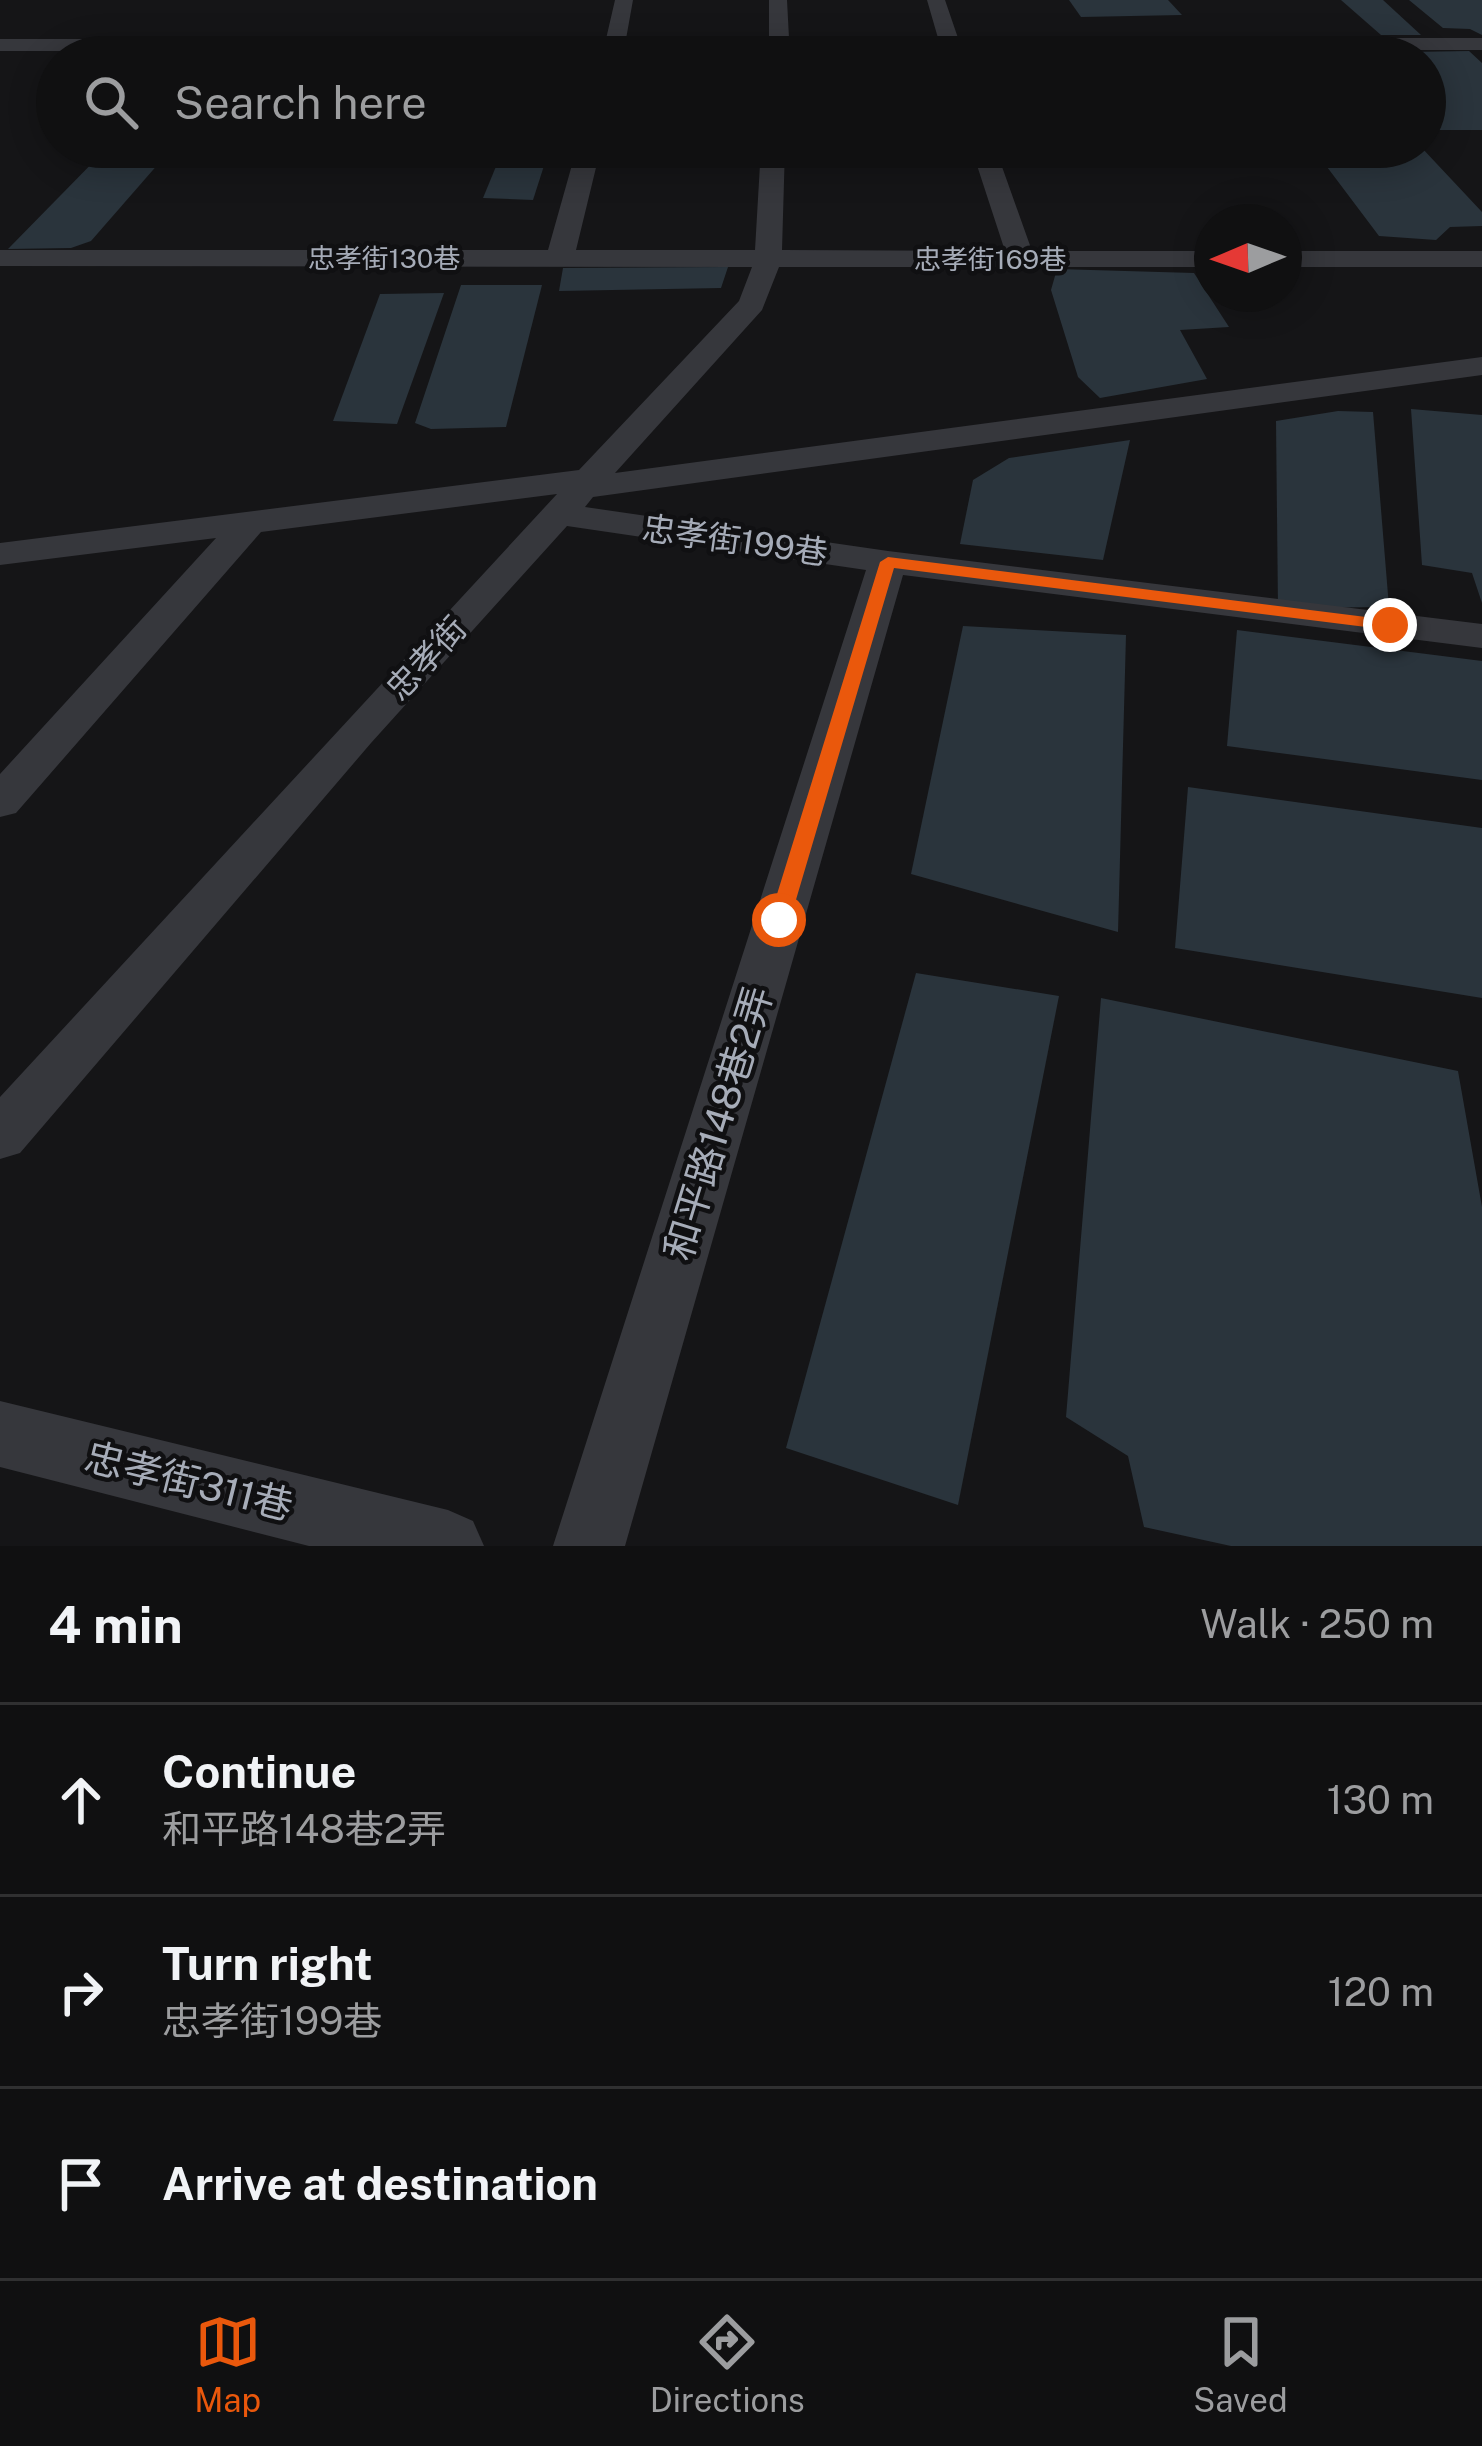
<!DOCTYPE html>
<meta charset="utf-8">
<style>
body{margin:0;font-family:"Public Sans","Noto Sans TC",sans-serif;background:#1e1e1f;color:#f1f3f6}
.compass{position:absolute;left:1194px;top:204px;width:108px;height:108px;border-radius:50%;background:#101011;box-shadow:0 6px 30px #0003;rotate:268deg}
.stop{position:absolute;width:36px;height:36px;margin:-27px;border:9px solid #ea580c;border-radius:50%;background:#fff}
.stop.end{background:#ea580c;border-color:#fff;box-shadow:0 3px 12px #0008}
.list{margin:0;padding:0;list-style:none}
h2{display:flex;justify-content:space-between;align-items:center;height:156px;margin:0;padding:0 48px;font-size:51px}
h2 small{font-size:39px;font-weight:400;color:#9c9d9f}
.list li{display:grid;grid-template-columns:78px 1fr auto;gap:36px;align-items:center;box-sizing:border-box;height:192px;padding:0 48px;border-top:3px solid #303031}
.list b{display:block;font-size:45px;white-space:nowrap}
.list p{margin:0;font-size:39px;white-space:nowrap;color:#9c9d9f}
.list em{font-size:39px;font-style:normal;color:#9c9d9f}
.icon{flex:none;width:66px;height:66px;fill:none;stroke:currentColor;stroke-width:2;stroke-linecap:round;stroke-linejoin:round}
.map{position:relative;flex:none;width:1482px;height:1546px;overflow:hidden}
.search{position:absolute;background:#101011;box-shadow:0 6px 30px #0003;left:36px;right:36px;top:36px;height:132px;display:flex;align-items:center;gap:30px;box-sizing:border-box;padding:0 42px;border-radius:66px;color:#9c9d9f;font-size:45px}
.sheet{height:732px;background:#101011}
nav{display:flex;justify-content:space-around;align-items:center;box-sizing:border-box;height:168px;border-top:3px solid #303031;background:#101011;font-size:33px;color:#9c9d9f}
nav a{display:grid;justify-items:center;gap:6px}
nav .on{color:#ea580c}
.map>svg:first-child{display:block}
.water{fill:#2a343c}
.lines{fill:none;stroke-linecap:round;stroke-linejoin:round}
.minor{fill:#36373c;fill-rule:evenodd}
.route{fill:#ea580c}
.labels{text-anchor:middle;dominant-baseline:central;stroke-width:9;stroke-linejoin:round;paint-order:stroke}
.far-street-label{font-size:27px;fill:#a6acb8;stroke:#101012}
.street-label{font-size:33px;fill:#a6acb8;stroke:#101012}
.near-street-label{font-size:39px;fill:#a6acb8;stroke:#101012}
</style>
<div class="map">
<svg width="1482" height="1546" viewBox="0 0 1482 1546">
<rect width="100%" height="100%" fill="#151517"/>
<g class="water">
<path d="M 1069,0 L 1168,0 L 1182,15 L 1081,17 Z"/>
<path d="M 1341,0 L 1383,0 L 1421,35 L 1381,35 Z"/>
<path d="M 1409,0 L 1482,0 L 1482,35 L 1470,29 L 1443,28 Z"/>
<path d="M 1469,51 L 1482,63 L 1482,130 L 1425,130 L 1425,57 L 1410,52 Z"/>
<path d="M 108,147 L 173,147 L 91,241 L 71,248 L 8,249 Z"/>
<path d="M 504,147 L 550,147 L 533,200 L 483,198 Z"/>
<path d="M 1312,147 L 1421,147 L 1482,212 L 1482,226 L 1450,227 L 1436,240 L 1379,236 Z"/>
<path d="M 728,267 L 721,288 L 559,291 L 563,268 Z"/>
<path d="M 1057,269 L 1194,273 L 1229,327 L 1180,330 L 1207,379 L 1100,398 L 1078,377 L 1051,290 Z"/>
<path d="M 461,285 L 542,285 L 506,427 L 431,429 L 415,423 Z"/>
<path d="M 444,293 L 397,424 L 333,421 L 380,294 Z"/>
<path d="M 1411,409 L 1482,415 L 1482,603 L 1472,573 L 1422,565 Z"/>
<path d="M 1338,411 L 1373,412 L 1389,607 L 1278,608 L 1276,421 Z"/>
<path d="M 1130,440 L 1103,560 L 960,544 L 973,480 L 1009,458 Z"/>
<path d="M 963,626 L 1126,635 L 1118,932 L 911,874 Z"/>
<path d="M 1237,630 L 1482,661 L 1482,780 L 1227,746 Z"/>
<path d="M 1188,787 L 1482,828 L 1482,998 L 1175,948 Z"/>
<path d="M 916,973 L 1059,996 L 958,1505 L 786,1448 Z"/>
<path d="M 1101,998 L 1458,1071 L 1482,1207 L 1482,1546 L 1231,1546 L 1144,1527 L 1128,1456 L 1066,1417 Z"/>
</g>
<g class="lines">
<g class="minor">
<path d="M 615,0 L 633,0 L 626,39 L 769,38 L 769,0 L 787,0 L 789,38 L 938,38 L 927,0 L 945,0 L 958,38 L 1482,38 L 1482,50 L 962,50 L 964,57 L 944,57 L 942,50 L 790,51 L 790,57 L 770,57 L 770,51 L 624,51 L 622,57 L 602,57 L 603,51 L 0,51 L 0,39 L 606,39 Z"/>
<path d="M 577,147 L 601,147 L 576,250 L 755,250 L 761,147 L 785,147 L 782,250 L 1005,251 L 971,147 L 995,147 L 1032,251 L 1212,251 L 1212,267 L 779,267 L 762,310 L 615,473 L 1482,357 L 1482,375 L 593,497 L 585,507 L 888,551 L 1482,624 L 1482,648 L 903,575 L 625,1546 L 553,1546 L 866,570 L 567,526 L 371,743 L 20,1153 L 0,1159 L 0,1097 L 557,494 L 261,532 L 16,813 L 0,817 L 0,774 L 216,538 L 0,565 L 0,543 L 579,470 L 739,301 L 752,267 L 0,266 L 0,250 L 548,250 Z"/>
<rect x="1284" y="251" width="198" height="16"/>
<path d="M 0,1401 L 448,1510 L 473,1521 L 484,1546 L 309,1546 L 0,1467 Z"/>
</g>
</g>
<path class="route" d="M 888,557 L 1390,620 L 1399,625 L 1390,630 L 894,568 L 790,920 L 779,928 L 772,926 L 769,920 L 880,562 Z"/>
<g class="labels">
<g class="far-street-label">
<text x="384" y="258">忠孝街130巷</text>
<text x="990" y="259">忠孝街169巷</text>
</g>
<g class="street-label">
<text transform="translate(735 540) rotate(8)">忠孝街199巷</text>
<text transform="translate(426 658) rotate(-47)">忠孝街</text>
</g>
<g class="near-street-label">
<text transform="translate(718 1123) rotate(-73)">和平路148巷2弄</text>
<text transform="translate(189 1481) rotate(14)">忠孝街311巷</text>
</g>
</g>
</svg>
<svg class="compass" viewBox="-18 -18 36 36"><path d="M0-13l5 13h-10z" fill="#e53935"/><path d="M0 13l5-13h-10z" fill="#9c9d9f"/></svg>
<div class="stop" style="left:779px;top:920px"></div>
<div class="stop end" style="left:1390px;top:625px"></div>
<div class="search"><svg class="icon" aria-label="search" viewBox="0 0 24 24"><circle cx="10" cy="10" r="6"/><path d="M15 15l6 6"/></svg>Search here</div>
</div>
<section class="sheet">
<h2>4 min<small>Walk · 250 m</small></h2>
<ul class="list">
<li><svg class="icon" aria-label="ahead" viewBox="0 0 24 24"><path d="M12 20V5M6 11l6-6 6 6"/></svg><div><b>Continue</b><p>和平路148巷2弄</p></div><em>130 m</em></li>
<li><svg class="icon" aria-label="right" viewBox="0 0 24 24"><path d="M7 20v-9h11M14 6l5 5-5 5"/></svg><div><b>Turn right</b><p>忠孝街199巷</p></div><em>120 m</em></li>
<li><svg class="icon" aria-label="arrive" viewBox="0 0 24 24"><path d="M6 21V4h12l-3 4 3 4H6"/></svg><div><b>Arrive at destination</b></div></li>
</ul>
</section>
<nav>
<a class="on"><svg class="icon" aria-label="map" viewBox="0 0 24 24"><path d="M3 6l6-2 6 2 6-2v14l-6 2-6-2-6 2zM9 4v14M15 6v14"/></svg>Map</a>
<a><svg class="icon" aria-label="directions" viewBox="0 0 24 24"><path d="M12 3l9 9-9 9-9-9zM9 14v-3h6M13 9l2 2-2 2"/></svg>Directions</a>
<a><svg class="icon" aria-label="saved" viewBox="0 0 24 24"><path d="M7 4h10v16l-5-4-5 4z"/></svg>Saved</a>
</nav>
